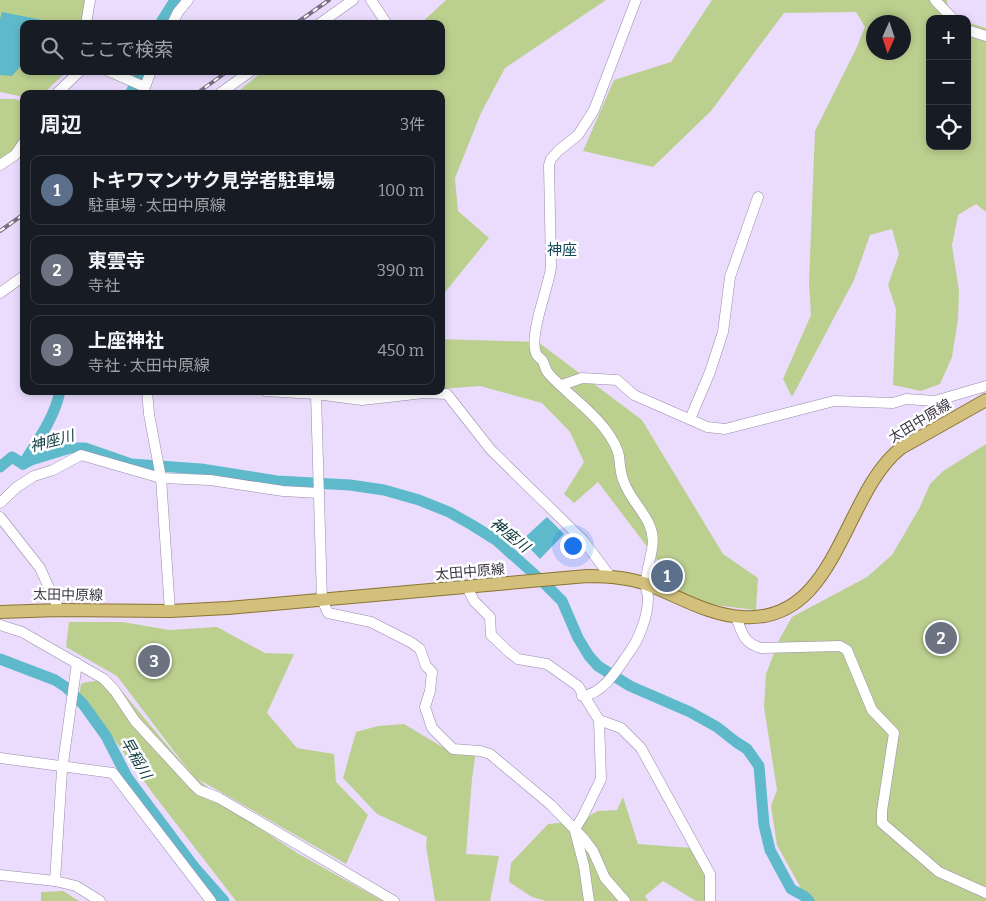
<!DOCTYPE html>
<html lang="ja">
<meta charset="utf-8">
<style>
body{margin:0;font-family:Bitter,"Noto Sans JP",serif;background:#20242c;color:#f1f3f6}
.controls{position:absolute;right:15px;top:15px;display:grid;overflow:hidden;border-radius:10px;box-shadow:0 2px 8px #0003}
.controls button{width:45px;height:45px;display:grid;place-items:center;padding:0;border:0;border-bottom:1px solid #363941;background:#171b24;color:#f1f3f6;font:25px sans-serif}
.compass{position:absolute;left:866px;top:15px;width:45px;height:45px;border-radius:50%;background:#171b24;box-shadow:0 2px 8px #0003;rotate:183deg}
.you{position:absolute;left:572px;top:545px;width:18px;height:18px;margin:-12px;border:4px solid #fff;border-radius:50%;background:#1a73e8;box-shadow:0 0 0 8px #1a73e833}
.badge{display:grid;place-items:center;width:32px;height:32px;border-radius:50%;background:#93b3bd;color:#fff;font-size:16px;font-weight:700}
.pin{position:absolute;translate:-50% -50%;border:2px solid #fff;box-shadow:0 1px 5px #0006}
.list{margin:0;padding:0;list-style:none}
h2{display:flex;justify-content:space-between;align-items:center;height:65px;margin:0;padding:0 20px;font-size:21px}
h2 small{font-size:16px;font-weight:400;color:#9ea1a6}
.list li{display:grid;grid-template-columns:32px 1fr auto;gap:15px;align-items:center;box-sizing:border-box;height:70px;margin:0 10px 10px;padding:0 10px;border:1px solid #363941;border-radius:10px}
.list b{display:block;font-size:19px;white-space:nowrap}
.list p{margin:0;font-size:16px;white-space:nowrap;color:#9ea1a6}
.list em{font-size:16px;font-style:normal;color:#9ea1a6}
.icon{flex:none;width:28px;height:28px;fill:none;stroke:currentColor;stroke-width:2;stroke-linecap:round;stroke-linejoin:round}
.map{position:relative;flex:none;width:986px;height:901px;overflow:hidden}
.search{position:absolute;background:#171b24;box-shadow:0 2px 8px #0003;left:20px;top:20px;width:425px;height:55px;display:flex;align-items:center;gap:12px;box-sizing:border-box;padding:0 18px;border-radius:10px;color:#9ea1a6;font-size:19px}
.panel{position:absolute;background:#171b24;box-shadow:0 2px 8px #0003;left:20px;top:90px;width:425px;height:305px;border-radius:10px}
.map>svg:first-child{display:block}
.green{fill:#bbd08e;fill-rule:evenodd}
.water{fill:#5ebacb}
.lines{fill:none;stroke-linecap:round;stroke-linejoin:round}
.river{stroke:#5ebacb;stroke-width:11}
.minor-casing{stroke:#988aaa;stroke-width:11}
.major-casing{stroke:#8a7430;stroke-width:14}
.minor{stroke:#fff;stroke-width:10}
.major{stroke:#d2c07c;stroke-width:12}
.rail-casing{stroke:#797085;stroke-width:4}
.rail{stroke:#fff;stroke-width:2;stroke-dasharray:5.5;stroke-linecap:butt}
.labels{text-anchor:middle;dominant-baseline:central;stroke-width:5;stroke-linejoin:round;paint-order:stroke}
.street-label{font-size:14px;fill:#3b3543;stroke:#fff}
.neighbourhood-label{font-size:15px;fill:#114857;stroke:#fff}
.water-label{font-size:15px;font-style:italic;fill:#0a373e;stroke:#fff}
</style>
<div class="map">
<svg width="986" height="901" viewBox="0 0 986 901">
<rect width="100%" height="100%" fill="#ebdcfe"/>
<g class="green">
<path d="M 0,0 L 89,0 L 84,24 L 24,24 L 24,71 L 67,71 L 43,94 L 24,94 L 24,97 L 0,92 Z"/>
<path d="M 446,0 L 606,0 L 505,68 L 481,113 L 455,178 L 458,211 L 489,238 L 441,297 L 441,94 L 235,94 L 263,71 L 441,71 L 441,24 L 420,24 Z"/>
<path d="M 712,0 L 947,0 L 949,16 L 957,19 L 930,19 L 930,146 L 967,146 L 967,22 L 986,28 L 986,212 L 976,204 L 958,215 L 952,245 L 959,291 L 958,319 L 952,357 L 940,384 L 921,391 L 893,385 L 896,309 L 888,285 L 899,254 L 892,229 L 870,235 L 854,280 L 792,397 L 783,379 L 811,315 L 809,283 L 815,131 L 856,49 L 865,27 L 856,12 L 784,13 L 711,111 L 653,167 L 583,151 L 614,80 L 671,62 ZM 874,22 L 904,22 L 904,52 L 874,52 Z"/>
<path d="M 0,99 L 15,99 L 24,102 L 24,145 L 0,161 Z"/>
<path d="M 441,339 L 538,342 L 642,420 L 723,554 L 758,578 L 756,610 L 689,602 L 598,482 L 574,503 L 564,494 L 584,462 L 570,432 L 542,403 L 480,386 L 441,389 Z"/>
<path d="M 986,444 L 986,901 L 808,901 L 777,845 L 771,806 L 777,790 L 764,707 L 766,674 L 779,640 L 792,617 L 867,577 L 892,555 L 920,507 L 930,484 L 943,471 Z"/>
<path d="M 69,622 L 123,622 L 169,630 L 217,627 L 265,653 L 294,654 L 267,713 L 297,748 L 334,754 L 336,782 L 368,815 L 346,864 L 198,779 L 240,815 L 297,853 L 383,901 L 236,901 L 154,795 L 114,739 L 78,703 L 81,684 C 99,678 104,682 120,689 L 192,775 L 117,676 L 66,647 Z"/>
<path d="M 404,724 L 449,751 L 476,751 L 472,779 L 466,854 L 499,856 L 490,901 L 435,901 L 426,846 L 427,837 L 377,814 L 343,778 L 356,732 L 378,726 Z"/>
<path d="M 623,797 L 638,844 L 692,848 L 710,874 L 710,901 L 696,901 L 663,881 L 645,896 L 648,901 L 546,901 L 532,897 L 509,882 L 511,863 L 548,824 L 580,821 L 598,811 L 617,810 Z"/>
<path d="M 63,891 L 79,901 L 41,901 L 41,892 Z"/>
</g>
<g class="water">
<path d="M 2,12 L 47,21 L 47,24 L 24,24 L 24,62 L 12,76 L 0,75 L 0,19 Z"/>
<path d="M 547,517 L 564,534 L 540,559 L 522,540 Z"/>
</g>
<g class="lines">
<g class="river">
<path d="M 160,24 L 175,0"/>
<path d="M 130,94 L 142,71"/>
<path d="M 23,464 L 31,460 L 70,448 L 85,448 L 131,464 L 201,469 L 277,481 L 350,485 L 384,490 L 419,500 L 449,512 L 472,525 L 496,540 L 543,582 L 562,601 L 578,638 L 589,656 L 598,666 L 630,686 L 690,712 L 717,727 L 736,742 L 747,749 L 759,766 L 764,825 L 770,850 L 791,889 L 804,896 L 809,901"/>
<path d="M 23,464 C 37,442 55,417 60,391"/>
<path d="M 0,467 L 12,457 L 23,464"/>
<path d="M 0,659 L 55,680 L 67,688 L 83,704 L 106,736 L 127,777 L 195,868 L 224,901"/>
</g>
<g class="minor-casing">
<g id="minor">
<path d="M 371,0 L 387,24"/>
<path d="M 935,0 L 953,19"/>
<path d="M 86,24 L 90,0"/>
<path d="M 172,24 L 178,12 L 188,0"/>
<path d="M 319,24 L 353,0"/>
<path d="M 967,30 L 986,36"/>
<path d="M 108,71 L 145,87 L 151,71"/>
<path d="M 56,94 L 80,71"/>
<path d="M 219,94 L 251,71"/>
<path d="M 0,165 L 15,155 L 24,142"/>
<path d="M 0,293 L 24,276"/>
<path d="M 562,385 L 582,378 L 617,380 L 634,395 L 707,427 L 725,429 L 834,401 L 893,403 L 906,399 L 935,401 L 986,386"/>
<path d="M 147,391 L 149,414 L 161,478 L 170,611"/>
<path d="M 265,391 L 316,394 L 362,400 L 424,393 L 447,394 L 491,450 L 583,540 L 610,576"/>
<path d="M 316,394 L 322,600 L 328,613 L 371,622 L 412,643 L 420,649 L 426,666 L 432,672 L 430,691 L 425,707 L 432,728 L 453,749 L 480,751 L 490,754 L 551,805 L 584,839 L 593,851 L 605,878 L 625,901"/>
<path d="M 690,419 L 710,372 L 723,332 L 730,277 L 758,197"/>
<path d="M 0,503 L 17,487 L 34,476 L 53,470 L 81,455 L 161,478 L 210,480 L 283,491 L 319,493"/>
<path d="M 0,517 L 40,568 L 59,610"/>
<path d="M 467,587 L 474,601 L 490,617 L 491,635 L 509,652 L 518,659 L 547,664 L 578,686 L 599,720 L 621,728 L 641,748 L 710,874 L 710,901"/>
<path d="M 736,617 C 742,632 743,643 761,648 L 840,646 L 847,650 L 872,710 L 894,733 L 882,811 L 882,823 L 939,872 L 986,893"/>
<path d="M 0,625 L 22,632 L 104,679 L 115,691 L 135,721 L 194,785 L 199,790 L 219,798 L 394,901"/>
<path d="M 582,696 C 603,694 617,670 628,654 C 639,640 648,616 648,598 C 648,593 645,588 646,583 C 646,562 659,545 649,524 C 642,509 629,497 624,482 C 620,474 620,464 619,456 C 617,446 611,437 605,429 C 589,408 566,393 549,374 C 545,370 545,364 542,360 C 540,358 538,357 537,355 C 527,338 549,287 551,267 L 549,165 L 551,159 L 558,151 L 578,135 L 594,110 L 636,0"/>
<path d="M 0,758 L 113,773 L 211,901"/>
<path d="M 575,829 L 583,816 L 601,779 L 599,720"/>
<path d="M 575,831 L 584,866 L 589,901"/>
<path d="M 0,875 L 55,881 L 76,886 L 100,901"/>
<path d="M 55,881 L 62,770 L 77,663"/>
</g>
</g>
<g class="major-casing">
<path id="major" d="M 0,612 L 59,610 L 170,611 L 228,608 L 587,576 C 607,576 627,577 646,584 C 679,596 707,615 742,617 C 838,624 842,494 901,448 L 986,400"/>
</g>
<use href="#minor" class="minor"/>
<use href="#major" class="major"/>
<g class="rail-casing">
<g id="rail">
<path d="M 295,24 L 329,0"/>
<path d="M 196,94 L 228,71"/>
<path d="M 0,231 L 24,214"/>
</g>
</g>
<use href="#rail" class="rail"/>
</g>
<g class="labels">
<g class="street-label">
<text transform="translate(920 421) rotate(-31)">太田中原線</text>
<text transform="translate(470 572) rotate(-5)">太田中原線</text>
<text transform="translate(68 595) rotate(1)">太田中原線</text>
</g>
<g class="neighbourhood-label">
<text x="562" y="250">神座</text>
</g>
<g class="water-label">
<text transform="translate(52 441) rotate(-15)">神座川</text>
<text transform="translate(510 535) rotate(39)">神座川</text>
<text transform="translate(136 758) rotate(60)">早稲川</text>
</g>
</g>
</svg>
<div class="controls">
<button>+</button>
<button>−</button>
<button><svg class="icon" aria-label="locate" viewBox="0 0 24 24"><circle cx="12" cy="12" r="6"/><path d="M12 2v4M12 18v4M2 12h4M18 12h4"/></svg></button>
</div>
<svg class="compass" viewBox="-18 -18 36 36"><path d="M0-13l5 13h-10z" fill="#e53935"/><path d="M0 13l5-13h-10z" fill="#9ea1a6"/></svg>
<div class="you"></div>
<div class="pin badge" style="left:667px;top:576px;background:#5c6f8a">1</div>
<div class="pin badge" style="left:941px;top:638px;background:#6b7280">2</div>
<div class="pin badge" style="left:154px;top:661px;background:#6b7280">3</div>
<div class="search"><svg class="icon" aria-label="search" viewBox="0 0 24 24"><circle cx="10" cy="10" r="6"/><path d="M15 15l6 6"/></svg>ここで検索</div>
<section class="panel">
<h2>周辺<small>3件</small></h2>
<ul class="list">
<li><span class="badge" style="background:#5c6f8a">1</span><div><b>トキワマンサク見学者駐車場</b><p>駐車場 · 太田中原線</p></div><em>100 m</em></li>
<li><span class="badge" style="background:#6b7280">2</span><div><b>東雲寺</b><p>寺社</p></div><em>390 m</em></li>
<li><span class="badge" style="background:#6b7280">3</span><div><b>上座神社</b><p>寺社 · 太田中原線</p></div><em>450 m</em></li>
</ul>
</section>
</div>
